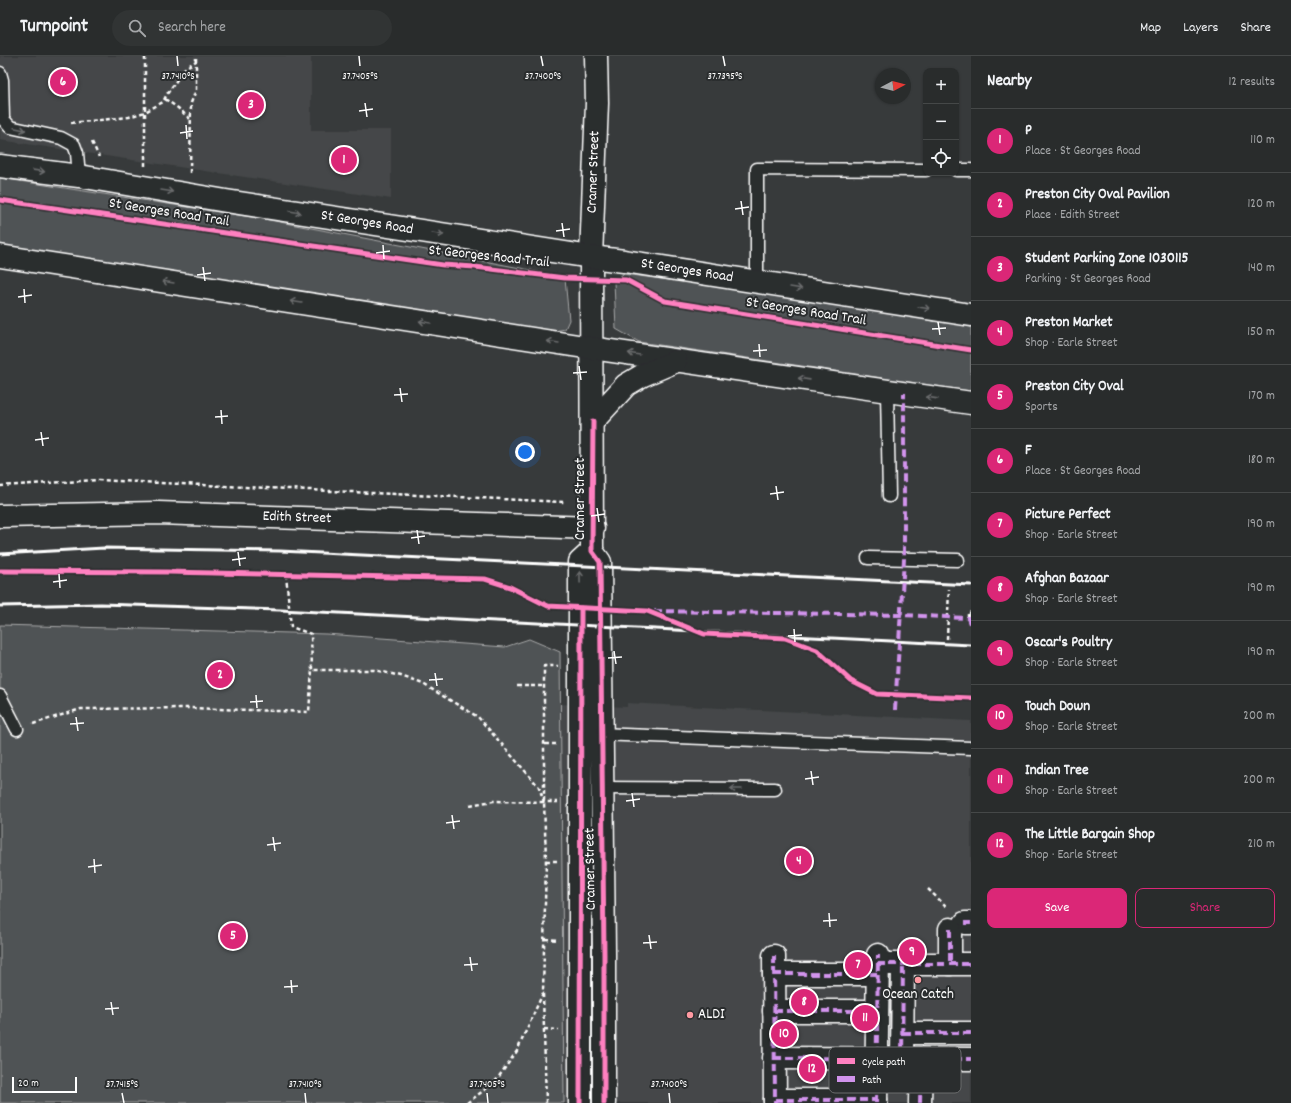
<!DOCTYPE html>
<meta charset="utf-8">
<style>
body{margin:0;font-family:Dekko,sans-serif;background:#313434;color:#f1f3f6}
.controls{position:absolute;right:12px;top:12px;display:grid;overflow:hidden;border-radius:8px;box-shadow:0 1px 3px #0004}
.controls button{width:36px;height:36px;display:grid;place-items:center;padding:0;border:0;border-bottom:1px solid #454848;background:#292c2c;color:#f1f3f6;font:20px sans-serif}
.compass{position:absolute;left:875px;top:12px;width:36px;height:36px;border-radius:50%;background:#292c2c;box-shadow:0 1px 3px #0004;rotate:83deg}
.scale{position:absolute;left:12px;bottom:10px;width:65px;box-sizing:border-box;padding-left:4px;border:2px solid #fff;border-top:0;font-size:11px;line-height:14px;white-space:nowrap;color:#fff;-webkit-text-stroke:3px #2a2d2e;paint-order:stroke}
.you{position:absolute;left:525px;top:396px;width:14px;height:14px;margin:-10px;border:3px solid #fff;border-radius:50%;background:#1a73e8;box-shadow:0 0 0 6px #1a73e833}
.badge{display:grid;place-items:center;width:26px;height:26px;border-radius:50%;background:#db2777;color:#fff;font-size:13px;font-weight:700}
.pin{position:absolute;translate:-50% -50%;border:2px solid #fff;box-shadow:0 1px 4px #0006}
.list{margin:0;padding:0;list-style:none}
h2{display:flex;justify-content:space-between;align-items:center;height:52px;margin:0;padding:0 16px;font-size:17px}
h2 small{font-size:13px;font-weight:400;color:#a5a7a9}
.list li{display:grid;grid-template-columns:26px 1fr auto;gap:12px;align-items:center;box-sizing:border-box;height:64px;padding:0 16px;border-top:1px solid #454848}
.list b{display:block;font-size:15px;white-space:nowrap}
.list p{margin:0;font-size:13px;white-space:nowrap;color:#a5a7a9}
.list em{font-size:13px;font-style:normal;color:#a5a7a9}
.actions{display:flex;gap:8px;padding:12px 16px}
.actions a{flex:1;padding:9px 0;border:1px solid #db2777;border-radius:8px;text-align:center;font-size:14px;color:#db2777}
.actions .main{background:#db2777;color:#fff}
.icon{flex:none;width:22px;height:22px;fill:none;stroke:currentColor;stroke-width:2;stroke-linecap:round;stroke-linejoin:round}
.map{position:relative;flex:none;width:971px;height:1047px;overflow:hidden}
header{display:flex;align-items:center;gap:24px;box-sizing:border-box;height:56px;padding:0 20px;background:#292c2c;border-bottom:1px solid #454848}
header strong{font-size:19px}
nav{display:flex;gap:22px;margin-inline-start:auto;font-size:14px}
.search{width:280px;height:36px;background:#313434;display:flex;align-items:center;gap:10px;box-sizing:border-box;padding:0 14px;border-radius:22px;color:#a5a7a9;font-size:15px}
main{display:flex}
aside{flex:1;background:#292c2c}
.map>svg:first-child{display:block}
.built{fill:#444748}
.green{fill:#505354;stroke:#a8a9aa}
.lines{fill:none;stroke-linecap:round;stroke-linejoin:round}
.lane-casing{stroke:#fff;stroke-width:15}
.street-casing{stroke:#fff;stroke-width:25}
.secondary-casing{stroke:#fff;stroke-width:25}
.primary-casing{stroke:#fff;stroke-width:25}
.path{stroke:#fff;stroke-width:2.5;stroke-dasharray:4 3;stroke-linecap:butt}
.lane{stroke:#2a2d2e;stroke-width:12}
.street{stroke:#2a2d2e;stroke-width:22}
.secondary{stroke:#2a2d2e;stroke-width:22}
.primary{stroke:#2a2d2e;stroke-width:22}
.rail{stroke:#fff;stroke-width:3}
.quiet{stroke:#d193ec;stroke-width:4;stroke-dasharray:8 4;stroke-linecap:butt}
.cycleway-casing{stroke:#2a2d2e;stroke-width:8}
.cycleway{stroke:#ff80c0;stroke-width:5}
.oneway{stroke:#6a6c6d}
.ticks{fill:none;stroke:#fff;stroke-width:1.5}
.poi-dot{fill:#ff9aa2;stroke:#2a2d2e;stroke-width:1.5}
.labels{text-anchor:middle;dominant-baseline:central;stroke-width:4;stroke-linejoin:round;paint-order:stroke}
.street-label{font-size:15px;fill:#fff;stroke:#2a2d2e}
.poi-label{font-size:15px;fill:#fff;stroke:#2a2d2e}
.key{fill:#2a2d2e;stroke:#6a6c6d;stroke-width:1}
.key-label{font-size:11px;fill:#fff}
.ticks-label{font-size:10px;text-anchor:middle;fill:#fff;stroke:#2a2d2e;stroke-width:4;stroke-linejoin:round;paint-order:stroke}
</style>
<header>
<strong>Turnpoint</strong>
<div class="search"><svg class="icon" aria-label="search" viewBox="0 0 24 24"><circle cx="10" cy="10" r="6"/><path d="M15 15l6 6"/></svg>Search here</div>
<nav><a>Map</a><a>Layers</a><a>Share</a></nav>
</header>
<main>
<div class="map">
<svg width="971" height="1047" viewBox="0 0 971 1047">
<rect width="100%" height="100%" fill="#373a3b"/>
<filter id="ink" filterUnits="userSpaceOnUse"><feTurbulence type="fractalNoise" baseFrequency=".025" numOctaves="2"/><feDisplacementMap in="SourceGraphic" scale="8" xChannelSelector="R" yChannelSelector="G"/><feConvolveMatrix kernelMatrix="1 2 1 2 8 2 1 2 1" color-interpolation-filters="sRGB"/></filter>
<g filter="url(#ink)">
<g class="built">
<path d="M 0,0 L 311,0 L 311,74 L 391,74 L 391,143 L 0,84 Z"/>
<path d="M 627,647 L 971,665 L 971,1047 L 559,1047 L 560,648 L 627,651 Z"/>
</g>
<g class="green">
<path d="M 0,122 L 264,163 L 557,219 L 565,223 L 569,264 L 565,273 L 555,275 L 0,189 Z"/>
<path d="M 623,218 L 793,240 L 971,268 L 971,335 L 639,286 L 616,273 L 614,225 Z"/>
<path d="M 0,569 L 326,578 L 505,591 L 529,583 L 560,596 L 564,1047 L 0,1047 Z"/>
</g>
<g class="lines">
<g class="lane-casing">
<g id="lane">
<path d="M 0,17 L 2,24 L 3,63 L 10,71 L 61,82 L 74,89 L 77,97 L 79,120"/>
<path d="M 956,114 L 971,114"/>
<path d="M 757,227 L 757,113 L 926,114"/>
<path d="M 887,335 L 889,440"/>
<path d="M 868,502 L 958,504"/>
<path d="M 0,640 L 17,673"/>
<path d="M 598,678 L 971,692"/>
<path d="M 598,732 L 775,733"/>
</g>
</g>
<g class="street-casing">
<g id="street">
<path d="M 0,460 L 158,457 L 593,472"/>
<path d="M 965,867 L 971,867"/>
<path d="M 950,873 L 950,908"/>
<path d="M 774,900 L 775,1047"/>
<path d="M 888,908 L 971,908"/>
<path d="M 774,918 L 877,918"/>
<path d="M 774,955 L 877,955"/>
<path d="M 903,977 L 971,977"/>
<path d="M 774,1002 L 971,1003"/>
<path d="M 902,1003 L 903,908"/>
<path d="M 775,1044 L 876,1044"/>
<path d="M 876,1047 L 878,899"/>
<path d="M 920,1047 L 921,1003"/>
</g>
</g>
<g class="secondary-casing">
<g id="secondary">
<path d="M 596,0 L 597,47 L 591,201 L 592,495 L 600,506 L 604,898 L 604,1047"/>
<path d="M 580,1047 L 580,506 L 592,495"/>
</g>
</g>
<g class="primary-casing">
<g id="primary">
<path d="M 0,110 L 79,120 L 226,145 L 591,201 L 624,205 L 971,259"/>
<path d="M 0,200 L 591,292 L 971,347"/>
<path d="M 593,365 L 626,329 L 643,319 L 676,305"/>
</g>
</g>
<g class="path">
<path d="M 165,43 L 178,52 L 190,63"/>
<path d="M 71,67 L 129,61 L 145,56 L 163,46 L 167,38 L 185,12 L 196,5"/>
<path d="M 92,86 L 99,101"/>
<path d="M 145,110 L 145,0"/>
<path d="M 190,117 L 191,47 L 196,34 L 196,0"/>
<path d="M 0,430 L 97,424 L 564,446"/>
<path d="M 286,519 L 291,571 L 311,578 L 312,614 L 374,614 L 401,620 L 423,628 L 478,661 L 539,731 L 544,746 L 558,746"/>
<path d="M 968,562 L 968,556 L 971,557"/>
<path d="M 947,583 L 949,533"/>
<path d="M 517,630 L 544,630"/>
<path d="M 33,668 L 81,653 L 188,652 L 309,656 L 312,614"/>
<path d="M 545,688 L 559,688"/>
<path d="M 470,749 L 493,745 L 544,746"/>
<path d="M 546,805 L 558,805"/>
<path d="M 928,833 L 948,852"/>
<path d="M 545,883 L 559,884"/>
<path d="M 543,938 L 546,1047"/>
<path d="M 544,973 L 559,974"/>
<path d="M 467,1047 L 495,1026 L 517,995 L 543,937 L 546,803 L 544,746 L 544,610 L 558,610"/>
</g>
<use href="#lane" class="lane"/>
<use href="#street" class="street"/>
<use href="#secondary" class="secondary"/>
<use href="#primary" class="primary"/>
<g class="rail">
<path d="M 0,498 L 104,492 L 280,495 L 971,529"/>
<path d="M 0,550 L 101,548 L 280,554 L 971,589"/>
</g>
<g class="quiet">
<path d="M 654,555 L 900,559 L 968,562 L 971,571"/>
<path d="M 895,654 L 904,503 L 904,337"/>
<path d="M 965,867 L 971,867"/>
<path d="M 950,873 L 950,908"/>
<path d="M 774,900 L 775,1047"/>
<path d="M 877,908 L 971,908"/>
<path d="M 774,918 L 877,918"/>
<path d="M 774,955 L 877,955"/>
<path d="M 903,977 L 971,977"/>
<path d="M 774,1002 L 971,1003"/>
<path d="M 902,1003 L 903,908"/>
<path d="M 775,1044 L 876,1044"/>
<path d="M 876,1047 L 878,899"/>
<path d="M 920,1047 L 921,1003"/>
</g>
<g class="cycleway-casing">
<g id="cycleway">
<path d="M 0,144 L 443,209 L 475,211 L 565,222 L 626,224 L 665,245 L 971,294"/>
<path d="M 593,365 L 592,495 L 600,506 L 604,898 L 604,1047"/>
<path d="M 0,515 L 167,516 L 485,523 L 510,531 L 548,550 L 647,555 L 704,578 L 785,582 L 817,594 L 851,625 L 877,638 L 971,642"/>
<path d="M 580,1047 L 581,552"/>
</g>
</g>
<use href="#cycleway" class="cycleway"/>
</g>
<defs><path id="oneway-shaft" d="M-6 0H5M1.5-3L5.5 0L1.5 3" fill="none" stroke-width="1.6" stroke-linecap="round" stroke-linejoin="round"/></defs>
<g class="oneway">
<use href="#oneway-shaft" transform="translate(20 73) rotate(12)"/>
<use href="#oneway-shaft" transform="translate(39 115) rotate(8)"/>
<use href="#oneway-shaft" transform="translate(167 135) rotate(9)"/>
<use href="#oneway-shaft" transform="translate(295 156) rotate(9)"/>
<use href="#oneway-shaft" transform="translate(438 178) rotate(9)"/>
<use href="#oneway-shaft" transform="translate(168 226) rotate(-171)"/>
<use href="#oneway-shaft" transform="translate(796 232) rotate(9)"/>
<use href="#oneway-shaft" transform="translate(296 246) rotate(-171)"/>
<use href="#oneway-shaft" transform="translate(924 252) rotate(9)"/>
<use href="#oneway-shaft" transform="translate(425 266) rotate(-171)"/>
<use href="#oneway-shaft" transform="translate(553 286) rotate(-171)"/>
<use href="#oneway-shaft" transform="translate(634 298) rotate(-171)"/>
<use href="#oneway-shaft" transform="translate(804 323) rotate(-172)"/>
<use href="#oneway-shaft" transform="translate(932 342) rotate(-172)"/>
<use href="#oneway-shaft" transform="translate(580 521) rotate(-91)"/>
<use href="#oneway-shaft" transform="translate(736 733) rotate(-180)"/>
</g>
</g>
<path class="ticks" d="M 177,0 L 178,10M 359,0 L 360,10M 541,0 L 543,10M 723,0 L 725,10M 365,47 L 367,61M 359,55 L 373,53M 186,69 L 187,83M 180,77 L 193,75M 741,145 L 743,159M 735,153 L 749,151M 562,167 L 564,181M 556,175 L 570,173M 383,189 L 384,203M 376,197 L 390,195M 203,211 L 205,225M 197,219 L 211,217M 24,233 L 25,247M 18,241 L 32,239M 938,266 L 940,279M 932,273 L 946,272M 759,288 L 760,301M 753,295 L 767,294M 579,310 L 581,324M 573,317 L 587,316M 400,332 L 402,346M 394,339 L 408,338M 221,354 L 222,368M 215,361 L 228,360M 41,376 L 43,390M 35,384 L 49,382M 776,430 L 778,444M 770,438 L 784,436M 597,452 L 599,466M 591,460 L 605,458M 417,474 L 419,488M 411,482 L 425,480M 238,496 L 240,510M 232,504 L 246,502M 59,518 L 60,532M 53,526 L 67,524M 794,573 L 795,586M 788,580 L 802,579M 614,595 L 616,608M 608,602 L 622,601M 435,617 L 437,630M 429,624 L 443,623M 256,639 L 257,652M 250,646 L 263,645M 76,661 L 78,675M 70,668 L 84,667M 811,715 L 813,729M 805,723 L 819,721M 632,737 L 634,751M 626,745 L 640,743M 452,759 L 454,773M 446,767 L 460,765M 273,781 L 275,795M 267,789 L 281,787M 94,803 L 95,817M 88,811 L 102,809M 829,857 L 830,871M 823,865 L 837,864M 649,879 L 651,893M 643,887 L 657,886M 470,901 L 472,915M 464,909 L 478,908M 291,924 L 292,937M 284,931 L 298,930M 111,946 L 113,959M 105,953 L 119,952M 122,1037 L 124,1047M 305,1037 L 306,1047M 487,1037 L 488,1047M 669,1037 L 670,1047"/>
<g class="poi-dot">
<circle cx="918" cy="924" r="4"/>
<circle cx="690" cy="959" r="4"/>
</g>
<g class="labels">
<g class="street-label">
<text transform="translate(594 116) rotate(-88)">Cramer Street</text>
<text transform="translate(169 157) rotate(9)">St Georges Road Trail</text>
<text transform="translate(367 167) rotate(9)">St Georges Road</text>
<text transform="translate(489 201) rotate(6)">St Georges Road Trail</text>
<text transform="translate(687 215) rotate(9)">St Georges Road</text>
<text transform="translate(806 256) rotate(9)">St Georges Road Trail</text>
<text transform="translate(581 443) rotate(-90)">Cramer Street</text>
<text transform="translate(297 462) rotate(2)">Edith Street</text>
<text transform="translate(591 813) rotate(-91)">Cramer Street</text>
</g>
<g class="poi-label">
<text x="918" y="939">Ocean Catch</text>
<text x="698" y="959" text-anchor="start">ALDI</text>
</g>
</g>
<rect x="829" y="991" width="132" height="46" rx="6" class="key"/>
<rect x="837" y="1002" width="18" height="6" fill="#ff80c0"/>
<rect x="837" y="1020" width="18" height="6" fill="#d193ec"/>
<g class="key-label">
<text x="862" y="1009">Cycle path</text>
<text x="862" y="1027">Path</text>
</g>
<g class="ticks-label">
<text x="178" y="23">37.7410°S</text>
<text x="360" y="23">37.7405°S</text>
<text x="543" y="23">37.7400°S</text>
<text x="725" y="23">37.7395°S</text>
<text x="122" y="1031">37.7415°S</text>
<text x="305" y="1031">37.7410°S</text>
<text x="487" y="1031">37.7405°S</text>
<text x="669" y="1031">37.7400°S</text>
</g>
</svg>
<div class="controls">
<button>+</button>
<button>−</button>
<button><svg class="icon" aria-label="locate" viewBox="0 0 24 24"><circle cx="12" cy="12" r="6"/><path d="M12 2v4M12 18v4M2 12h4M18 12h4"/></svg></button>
</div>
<svg class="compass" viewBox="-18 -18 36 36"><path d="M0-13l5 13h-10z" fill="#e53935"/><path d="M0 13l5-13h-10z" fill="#a5a7a9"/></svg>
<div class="scale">20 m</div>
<div class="you"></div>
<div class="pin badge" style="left:344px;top:104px">1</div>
<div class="pin badge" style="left:220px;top:619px">2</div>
<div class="pin badge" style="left:251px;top:49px">3</div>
<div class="pin badge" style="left:799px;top:805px">4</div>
<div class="pin badge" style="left:233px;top:880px">5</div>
<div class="pin badge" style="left:63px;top:26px">6</div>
<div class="pin badge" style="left:858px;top:909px">7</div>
<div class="pin badge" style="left:804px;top:946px">8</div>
<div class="pin badge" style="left:912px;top:896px">9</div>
<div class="pin badge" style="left:784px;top:978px">10</div>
<div class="pin badge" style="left:865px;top:962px">11</div>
<div class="pin badge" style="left:812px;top:1013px">12</div>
</div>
<aside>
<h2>Nearby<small>12 results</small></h2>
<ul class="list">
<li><span class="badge">1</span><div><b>P</b><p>Place · St Georges Road</p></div><em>110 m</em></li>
<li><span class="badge">2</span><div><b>Preston City Oval Pavilion</b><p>Place · Edith Street</p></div><em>120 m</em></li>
<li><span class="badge">3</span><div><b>Student Parking Zone 1030115</b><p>Parking · St Georges Road</p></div><em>140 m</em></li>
<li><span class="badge">4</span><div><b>Preston Market</b><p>Shop · Earle Street</p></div><em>150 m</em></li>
<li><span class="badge">5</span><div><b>Preston City Oval</b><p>Sports</p></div><em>170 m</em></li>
<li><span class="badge">6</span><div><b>F</b><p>Place · St Georges Road</p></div><em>180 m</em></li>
<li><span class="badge">7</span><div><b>Picture Perfect</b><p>Shop · Earle Street</p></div><em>190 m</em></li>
<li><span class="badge">8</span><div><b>Afghan Bazaar</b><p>Shop · Earle Street</p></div><em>190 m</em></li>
<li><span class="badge">9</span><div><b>Oscar's Poultry</b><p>Shop · Earle Street</p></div><em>190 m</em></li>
<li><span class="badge">10</span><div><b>Touch Down</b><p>Shop · Earle Street</p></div><em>200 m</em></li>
<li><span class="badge">11</span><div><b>Indian Tree</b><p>Shop · Earle Street</p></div><em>200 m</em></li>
<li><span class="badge">12</span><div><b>The Little Bargain Shop</b><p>Shop · Earle Street</p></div><em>210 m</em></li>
</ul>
<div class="actions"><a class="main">Save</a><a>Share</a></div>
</aside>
</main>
